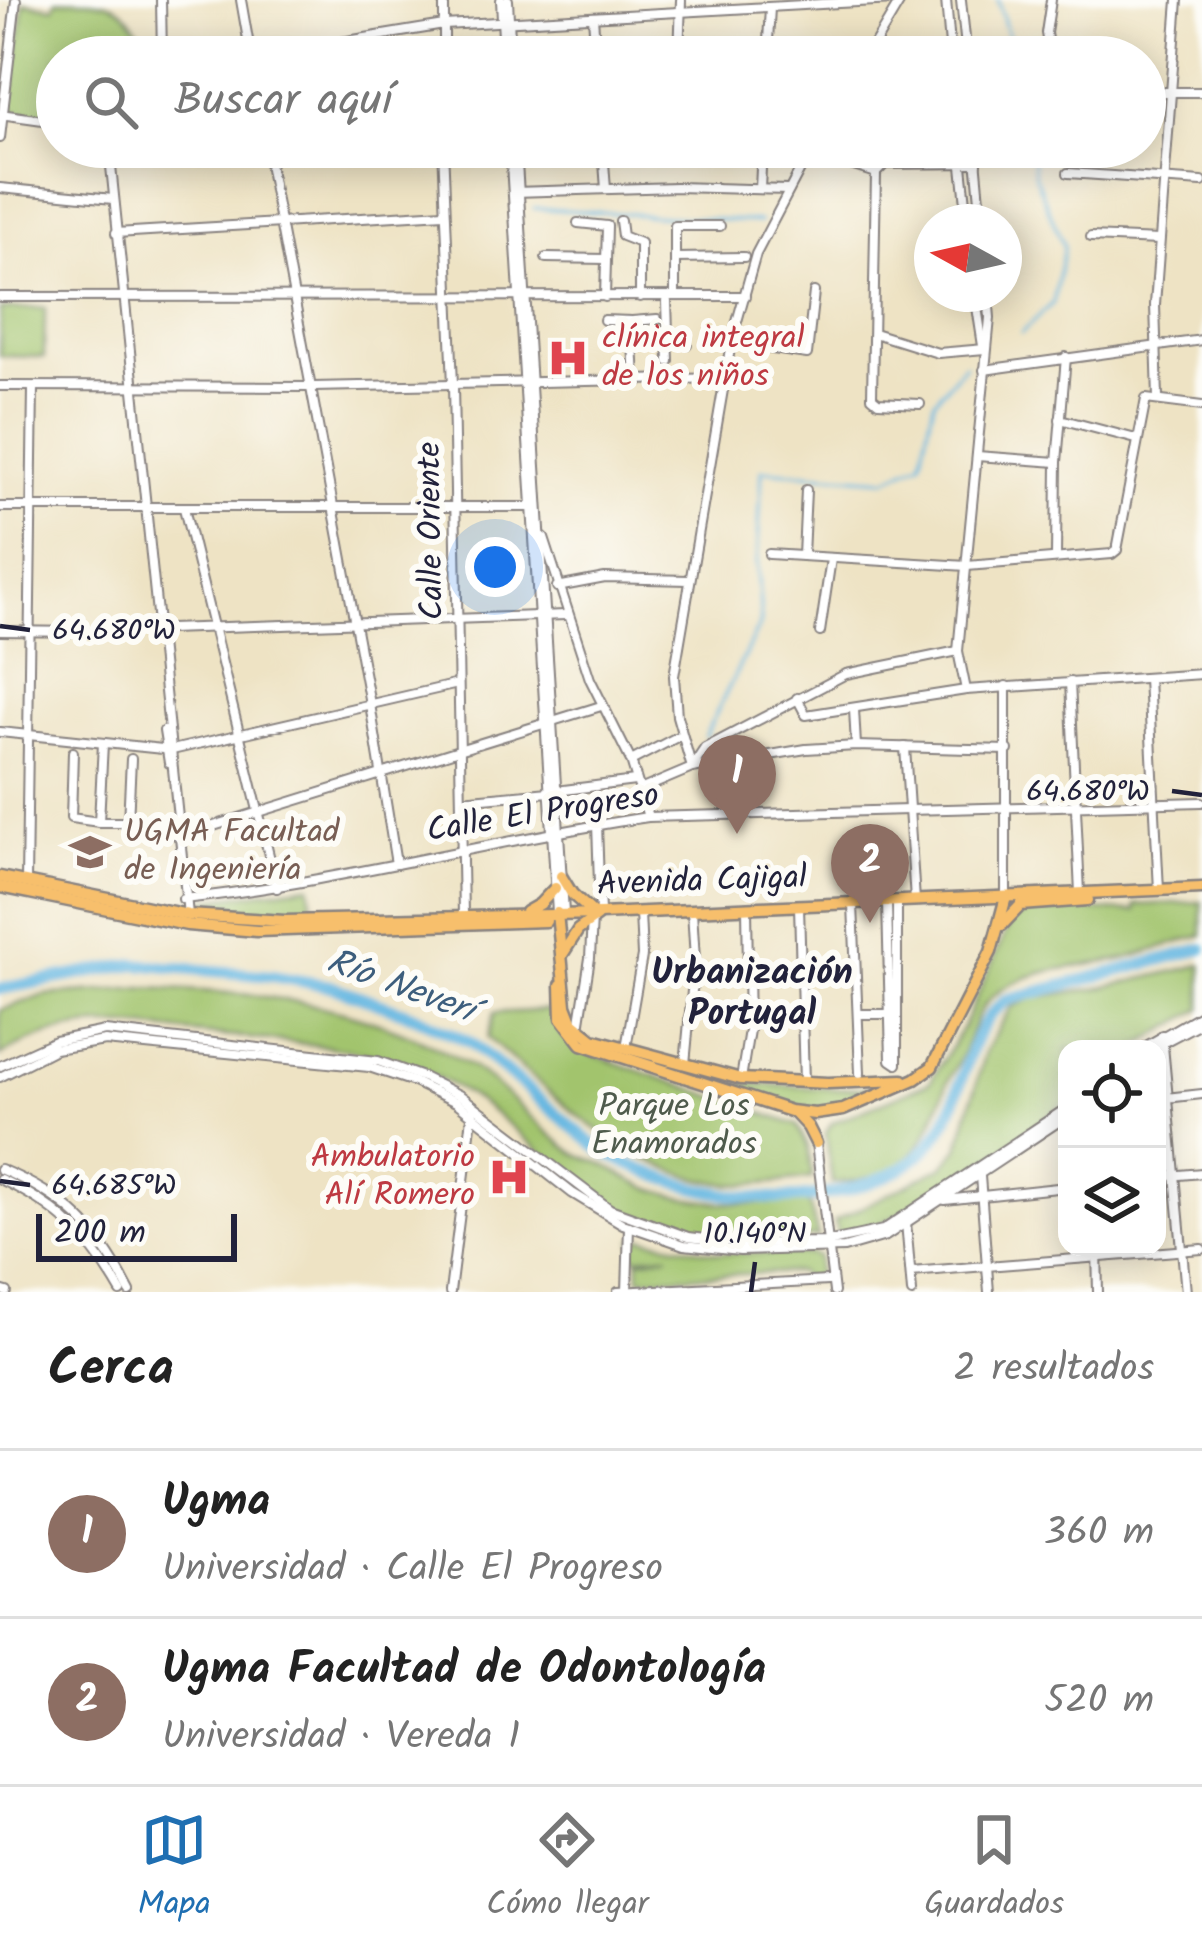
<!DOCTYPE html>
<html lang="es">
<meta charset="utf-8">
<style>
body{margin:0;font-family:Kalam,sans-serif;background:#f6f6f6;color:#222}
.controls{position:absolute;right:36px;bottom:36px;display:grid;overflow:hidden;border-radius:24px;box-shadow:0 6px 30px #0003}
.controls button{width:108px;height:108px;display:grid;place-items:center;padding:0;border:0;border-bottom:3px solid #e0e0e0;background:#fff;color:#222;font:60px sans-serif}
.compass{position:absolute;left:914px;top:204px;width:108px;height:108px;border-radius:50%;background:#fff;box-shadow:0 6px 30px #0003;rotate:278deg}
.scale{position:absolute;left:36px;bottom:30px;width:201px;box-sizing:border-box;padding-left:12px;border:6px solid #22223b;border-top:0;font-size:33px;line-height:42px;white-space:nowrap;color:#22223b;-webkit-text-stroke:9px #fdfcf7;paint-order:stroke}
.you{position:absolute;left:495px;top:567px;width:42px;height:42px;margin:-30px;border:9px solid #fff;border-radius:50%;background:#1a73e8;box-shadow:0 0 0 18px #1a73e833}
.badge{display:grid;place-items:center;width:78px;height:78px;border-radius:50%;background:#1f6fb2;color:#fff;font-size:39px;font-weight:700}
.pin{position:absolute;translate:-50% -99px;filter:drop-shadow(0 3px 6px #0008)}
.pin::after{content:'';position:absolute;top:63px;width:42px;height:36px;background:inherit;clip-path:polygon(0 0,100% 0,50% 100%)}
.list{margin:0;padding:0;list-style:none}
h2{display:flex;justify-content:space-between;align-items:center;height:156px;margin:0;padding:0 48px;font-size:51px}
h2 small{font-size:39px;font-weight:400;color:#767676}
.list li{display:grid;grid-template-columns:78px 1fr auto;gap:36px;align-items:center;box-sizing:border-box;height:168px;padding:0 48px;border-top:3px solid #e0e0e0}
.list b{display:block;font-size:45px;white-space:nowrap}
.list p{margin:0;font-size:39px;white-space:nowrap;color:#767676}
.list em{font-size:39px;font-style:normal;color:#767676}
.icon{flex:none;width:66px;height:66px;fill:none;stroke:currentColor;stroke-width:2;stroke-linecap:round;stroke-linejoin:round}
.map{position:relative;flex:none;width:1202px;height:1292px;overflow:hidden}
.search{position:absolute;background:#fff;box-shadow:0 6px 30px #0003;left:36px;right:36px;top:36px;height:132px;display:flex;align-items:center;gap:30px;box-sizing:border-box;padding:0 42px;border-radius:66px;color:#767676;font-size:45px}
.sheet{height:492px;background:#fff}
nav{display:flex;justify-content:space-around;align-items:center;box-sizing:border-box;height:168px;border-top:3px solid #e0e0e0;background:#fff;font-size:33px;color:#767676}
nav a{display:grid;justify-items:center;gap:6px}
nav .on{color:#1f6fb2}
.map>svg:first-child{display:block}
.green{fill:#a2c46d;stroke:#627354;stroke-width:3}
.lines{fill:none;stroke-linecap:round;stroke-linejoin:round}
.stream{stroke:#66b7e1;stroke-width:3}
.river{stroke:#66b7e1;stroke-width:12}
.minor-casing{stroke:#888280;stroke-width:12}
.major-casing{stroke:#888280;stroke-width:15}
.minor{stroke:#fff;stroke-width:8}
.major{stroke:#f7bf6c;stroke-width:10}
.ticks{fill:none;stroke:#22223b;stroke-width:4.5}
.labels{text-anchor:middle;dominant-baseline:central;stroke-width:12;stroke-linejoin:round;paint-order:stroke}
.health-label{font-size:33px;fill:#be3a42;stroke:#fdfcf7;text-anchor:start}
.street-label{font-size:33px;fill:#22223b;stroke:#fdfcf7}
.education-label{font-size:33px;fill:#785e54;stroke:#fdfcf7;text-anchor:start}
.park-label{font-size:33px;fill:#4f5b4c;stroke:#fdfcf7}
.neighbourhood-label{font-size:36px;font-weight:bold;fill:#22223b;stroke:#fdfcf7}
.water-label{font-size:36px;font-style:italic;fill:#3d5e7d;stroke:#fdfcf7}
.ticks-label{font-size:30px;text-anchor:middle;fill:#22223b;stroke:#fdfcf7;stroke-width:12;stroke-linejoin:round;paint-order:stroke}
</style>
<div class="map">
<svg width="1202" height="1292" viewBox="0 0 1202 1292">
<rect width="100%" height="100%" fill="#fdfcf7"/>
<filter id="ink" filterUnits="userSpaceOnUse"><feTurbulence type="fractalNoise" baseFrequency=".00833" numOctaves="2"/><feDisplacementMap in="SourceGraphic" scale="24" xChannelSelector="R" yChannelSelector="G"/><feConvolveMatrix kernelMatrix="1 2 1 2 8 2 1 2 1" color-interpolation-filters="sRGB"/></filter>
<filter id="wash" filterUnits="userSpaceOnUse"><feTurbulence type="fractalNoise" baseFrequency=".004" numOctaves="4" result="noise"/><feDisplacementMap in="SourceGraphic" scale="48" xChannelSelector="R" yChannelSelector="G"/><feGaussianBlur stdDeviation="2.7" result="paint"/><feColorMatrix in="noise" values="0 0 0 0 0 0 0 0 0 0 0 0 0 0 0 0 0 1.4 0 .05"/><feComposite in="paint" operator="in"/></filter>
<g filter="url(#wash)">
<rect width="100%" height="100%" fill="#eee3c4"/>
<g class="green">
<path d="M 56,0 C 118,0 124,0 152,57 L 57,57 L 57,117 L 10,111 L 24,3 L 54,7 Z"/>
<path d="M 45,308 L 44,357 L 0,356 L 0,309 Z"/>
<path d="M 310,885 L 314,917 L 191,912 L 190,902 Z"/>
<path d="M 1202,902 L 1202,936 C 1175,942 1149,953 1123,959 C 1080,968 1027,967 992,997 C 975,1013 972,1033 963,1053 C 958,1065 950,1074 946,1086 C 924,1152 906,1178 832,1183 L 826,1133 L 832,1123 L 930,1082 L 963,1027 L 1011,921 L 1031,910 L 1136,911 L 1136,905 Z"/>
<path d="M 1202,965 L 1202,1009 L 1132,1049 L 1067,1049 L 1067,1102 C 1006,1149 912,1222 838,1236 L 835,1221 L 942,1167 L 959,1148 L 985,1051 L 1011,1007 L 1034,997 L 1101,988 Z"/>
<path d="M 144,988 C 258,992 353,1001 455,1057 C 499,1080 530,1121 570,1150 C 580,1157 592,1159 603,1164 C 614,1169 624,1177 635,1182 C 686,1206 754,1207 808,1199 L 818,1237 C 751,1237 683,1240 621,1209 C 559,1178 514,1119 452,1085 C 377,1043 288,1043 204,1034 C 165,1030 125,1023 86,1027 C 57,1030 25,1040 0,1056 L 0,1010 L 45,995 Z"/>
<path d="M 549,1010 L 564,1037 L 590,1054 L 797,1125 L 808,1147 L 812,1178 C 783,1181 749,1188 720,1183 C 626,1168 556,1098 488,1038 L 494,1013 Z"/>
<path d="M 724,1082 L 832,1089 L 889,1086 L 831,1110 L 796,1109 L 723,1086 Z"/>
<path d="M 643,1238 L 718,1253 L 812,1254 L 818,1257 L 817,1279 L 806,1280 L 798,1272 L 640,1278 L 638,1260 L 670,1255 L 633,1257 L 634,1239 Z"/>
</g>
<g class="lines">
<g class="stream">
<path d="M 998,0 L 1014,57"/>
<path d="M 534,208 L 760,222"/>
<path d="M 1021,333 L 1053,303 L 1064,247 L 1034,174 L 1031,147"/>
<path d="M 705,736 L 761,622 L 757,565 L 762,470 L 886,479 L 921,462 L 934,401 L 965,364"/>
</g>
<path class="river" d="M 0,989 L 135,964 L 272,976 L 331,986 L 415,1016 L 470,1042 L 599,1149 C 678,1192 776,1215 863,1185 C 899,1173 922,1160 942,1128 C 967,1086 964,1029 1007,1000 L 1202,949"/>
</g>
</g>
<g filter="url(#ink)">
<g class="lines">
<g class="minor-casing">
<g id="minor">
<path d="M 161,0 L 162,57"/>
<path d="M 241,0 L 251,57"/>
<path d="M 501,0 L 504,57"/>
<path d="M 508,0 L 511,57"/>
<path d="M 946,0 L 951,57"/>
<path d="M 961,0 L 967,57"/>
<path d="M 593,17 L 596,57"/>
<path d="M 250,57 L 444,25 L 894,0"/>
<path d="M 444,57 L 444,0"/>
<path d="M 679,57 L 681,0"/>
<path d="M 767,57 L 770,8"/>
<path d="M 867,57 L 901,0"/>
<path d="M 1050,57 L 1046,33 L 1051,0"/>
<path d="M 1145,92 L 1202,92"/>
<path d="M 0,114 L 57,122"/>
<path d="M 0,138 L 16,0"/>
<path d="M 109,147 L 188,915"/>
<path d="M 212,147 L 247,157 L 268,158 L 443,147"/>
<path d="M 266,147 L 370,704 L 396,864"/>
<path d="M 443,147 L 453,385 L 463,915"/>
<path d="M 510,147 L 557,913"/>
<path d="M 516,147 L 564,913"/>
<path d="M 960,147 L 968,222"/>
<path d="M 975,147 L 982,222"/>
<path d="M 603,149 L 606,189"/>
<path d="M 604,149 L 762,148"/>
<path d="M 809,152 L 876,173"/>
<path d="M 1068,173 L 1202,182"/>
<path d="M 0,188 L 113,199"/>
<path d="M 760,189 L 762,147"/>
<path d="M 514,192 L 676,187 L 789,190"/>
<path d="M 620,221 L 622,236 L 640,243 L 640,297"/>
<path d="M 578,223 L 607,226 L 605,297"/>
<path d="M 116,233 L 444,213"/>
<path d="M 1091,237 L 1159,240"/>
<path d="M 546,258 L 606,259"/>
<path d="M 675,258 L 744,257"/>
<path d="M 975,294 L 983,346"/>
<path d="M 675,296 L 675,226 L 720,226"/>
<path d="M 0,297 L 745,296"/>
<path d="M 667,302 L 669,361"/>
<path d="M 604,320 L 632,321 L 635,381"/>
<path d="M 632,321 L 657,319"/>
<path d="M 874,333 L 938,353 L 985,349"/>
<path d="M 669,342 L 687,344"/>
<path d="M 731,343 L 807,354 L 814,292"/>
<path d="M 984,370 L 1202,340"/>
<path d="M 0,386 L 313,387 L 724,378"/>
<path d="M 1158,398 L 1155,305 L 1178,0"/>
<path d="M 920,404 L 878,402 L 872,397 L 876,173 L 885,164 L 977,163"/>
<path d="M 1060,419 L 1136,439"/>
<path d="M 977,456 L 1057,462"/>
<path d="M 0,507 L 532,507"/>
<path d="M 184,508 L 277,888"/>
<path d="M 544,538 L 590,679 L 631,761 L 648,817"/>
<path d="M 769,554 L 967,566 L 1112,554 L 1117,550 L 1146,399 L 1202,406"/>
<path d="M 803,556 L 806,490"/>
<path d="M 1056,558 L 1057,462 L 1066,357"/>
<path d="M 557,587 L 605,578 L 689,580"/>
<path d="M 0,631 L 83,632 L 566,615"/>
<path d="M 820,632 L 831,559"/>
<path d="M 1148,678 L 1159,890"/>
<path d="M 1070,682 L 1080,893"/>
<path d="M 1006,686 L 1006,897"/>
<path d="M 966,690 L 958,651 L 990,318 L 988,294"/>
<path d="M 797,698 L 806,715 L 966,690 L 1202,674"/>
<path d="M 854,709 L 856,746"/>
<path d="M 164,731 L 169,763"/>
<path d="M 0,732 L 172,750 L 458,684"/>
<path d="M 103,743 L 99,822 L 128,822 L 131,759"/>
<path d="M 905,747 L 915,901"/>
<path d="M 73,752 L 71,818 L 99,822"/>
<path d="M 631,761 L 681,735"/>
<path d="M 693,766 L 705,748 L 846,674 L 958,651"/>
<path d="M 692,768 L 677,716 L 674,676 L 731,343 L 756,254 L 812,147"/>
<path d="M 640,790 L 692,768 L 806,749 L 856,746 L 1008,750"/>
<path d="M 556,791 L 635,781"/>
<path d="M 461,800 L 549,792"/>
<path d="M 597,824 L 600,914"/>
<path d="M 178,837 L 601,706"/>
<path d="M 26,882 L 33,388"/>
<path d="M 183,899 C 340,882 492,840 648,817 L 1202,802"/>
<path d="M 887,903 L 891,1060 L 897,1064 L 897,902"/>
<path d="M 853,904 L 860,1073"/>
<path d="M 799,906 L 804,1082"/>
<path d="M 858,1014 L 891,1014"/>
<path d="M 579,1028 L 590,958 L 592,918"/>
<path d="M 1162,1035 L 1186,1292"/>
<path d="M 626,1048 L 642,956 L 640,913"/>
<path d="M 1141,1049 L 1202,1014"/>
<path d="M 1151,1049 L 1202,1022"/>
<path d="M 685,1064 L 695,959 L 692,911"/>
<path d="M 0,1066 L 55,1041 L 105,1031 L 378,1061 L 425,1078 L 461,1096 L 610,1209 L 688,1237 L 743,1243 L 826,1242 L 883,1230 L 1067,1108"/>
<path d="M 0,1077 L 55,1049 L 105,1041 L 369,1067 L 414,1082 L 456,1102 L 572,1193 L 623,1224 L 684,1245 L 740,1251 L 844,1248 L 886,1236 L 1067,1116"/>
<path d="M 741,1079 L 749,1030 L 747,908"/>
<path d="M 1157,1099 L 1202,1094"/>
<path d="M 816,1143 L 834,1292"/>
<path d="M 0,1169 C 67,1197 97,1227 130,1292"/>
<path d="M 980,1176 L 989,1292"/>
<path d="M 1157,1177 L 1202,1173"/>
<path d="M 0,1179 C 57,1205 90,1238 121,1292"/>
<path d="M 945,1200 L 1067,1187"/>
<path d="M 906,1222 L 912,1292"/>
<path d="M 1097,1247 L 1098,1292"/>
<path d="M 911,1272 L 1202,1249"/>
<path d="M 0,1290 L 7,1292"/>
<path d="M 450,1292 L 473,1109"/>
<path d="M 618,1292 L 828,1281"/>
<path d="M 627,1292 L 629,1226"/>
</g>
</g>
<g class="major-casing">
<g id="major">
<path d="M 561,876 L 572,894 L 592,912"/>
<path d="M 0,877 L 188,915 L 285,921 L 600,914 L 1202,888"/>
<path d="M 0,887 L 187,925 L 257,931 L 546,921"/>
<path d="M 526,912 L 540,904 L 555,888"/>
<path d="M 557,913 L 566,1005 L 573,1023 L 593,1039 L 741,1079 L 828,1083 L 903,1080"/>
<path d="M 1002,925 L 1021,905 L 1088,900"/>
<path d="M 562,955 L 578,930 L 597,916"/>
<path d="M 561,985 L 562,1018 L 582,1044 L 790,1111 L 815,1114 L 843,1110 L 915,1079 L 932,1067 L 991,952 L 1006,897"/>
<path d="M 794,1112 L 808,1127 L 816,1143"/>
</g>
</g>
<use href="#minor" class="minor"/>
<use href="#major" class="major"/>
</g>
</g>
<path class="ticks" d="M 0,626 L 30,630M 1172,791 L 1202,795M 0,1181 L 30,1185M 751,1292 L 755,1262"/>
<defs>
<g id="hospital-bare" transform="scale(3.24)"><path d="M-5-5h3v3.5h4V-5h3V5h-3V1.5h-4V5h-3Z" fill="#e0444e" stroke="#fdfcf7" stroke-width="2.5" paint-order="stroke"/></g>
<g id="university-bare" transform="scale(3.24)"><path d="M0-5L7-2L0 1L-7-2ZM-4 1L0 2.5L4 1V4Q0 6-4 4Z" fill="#8d6e63" stroke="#fdfcf7" stroke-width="2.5" paint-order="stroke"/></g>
</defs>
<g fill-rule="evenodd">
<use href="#hospital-bare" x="568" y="358"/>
<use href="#university-bare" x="90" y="852"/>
<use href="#hospital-bare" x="509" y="1177"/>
</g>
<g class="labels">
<g class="health-label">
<text x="602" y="339">clínica integral<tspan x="602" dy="38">de los niños</tspan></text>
<text x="475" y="1158" text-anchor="end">Ambulatorio<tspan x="475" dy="38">Alí Romero</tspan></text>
</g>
<g class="street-label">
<text transform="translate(432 531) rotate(-91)">Calle Oriente</text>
<text transform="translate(543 814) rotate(-9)">Calle El Progreso</text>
<text transform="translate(702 882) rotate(-2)">Avenida Cajigal</text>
</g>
<g class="education-label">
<text x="124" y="833">UGMA Facultad<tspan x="124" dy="38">de Ingeniería</tspan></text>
</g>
<g class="park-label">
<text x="674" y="1107">Parque Los<tspan x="674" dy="38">Enamorados</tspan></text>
</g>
<g class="neighbourhood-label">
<text x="752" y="973">Urbanización<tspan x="752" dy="41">Portugal</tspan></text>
</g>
<g class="water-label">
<text transform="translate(400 987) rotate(20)">Río Neverí</text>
</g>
</g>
<g class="ticks-label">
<text x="114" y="640">64.680°W</text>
<text x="1088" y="801">64.680°W</text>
<text x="114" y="1195">64.685°W</text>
<text x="755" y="1243">10.140°N</text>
</g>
</svg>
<div class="controls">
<button><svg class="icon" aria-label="locate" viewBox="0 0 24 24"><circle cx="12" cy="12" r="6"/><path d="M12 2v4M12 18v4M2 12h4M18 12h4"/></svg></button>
<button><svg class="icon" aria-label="layers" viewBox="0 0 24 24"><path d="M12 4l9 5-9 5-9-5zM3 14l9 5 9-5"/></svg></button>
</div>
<svg class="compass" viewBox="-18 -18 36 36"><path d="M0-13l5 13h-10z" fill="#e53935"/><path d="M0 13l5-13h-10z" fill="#767676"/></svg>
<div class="scale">200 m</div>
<div class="you"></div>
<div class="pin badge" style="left:737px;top:834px;background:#8d6e63">1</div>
<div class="pin badge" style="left:870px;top:923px;background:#8d6e63">2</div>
<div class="search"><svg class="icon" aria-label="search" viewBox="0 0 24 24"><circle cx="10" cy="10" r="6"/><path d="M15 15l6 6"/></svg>Buscar aquí</div>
</div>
<section class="sheet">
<h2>Cerca<small>2 resultados</small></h2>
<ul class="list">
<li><span class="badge" style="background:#8d6e63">1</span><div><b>Ugma</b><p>Universidad · Calle El Progreso</p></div><em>360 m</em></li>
<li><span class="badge" style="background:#8d6e63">2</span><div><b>Ugma Facultad de Odontología</b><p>Universidad · Vereda 1</p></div><em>520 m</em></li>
</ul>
</section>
<nav>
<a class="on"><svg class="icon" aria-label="map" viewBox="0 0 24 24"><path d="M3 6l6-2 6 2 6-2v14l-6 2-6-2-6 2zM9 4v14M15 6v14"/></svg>Mapa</a>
<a><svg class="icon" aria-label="directions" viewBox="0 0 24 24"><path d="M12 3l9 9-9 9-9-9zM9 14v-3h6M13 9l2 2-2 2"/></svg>Cómo llegar</a>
<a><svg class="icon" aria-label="saved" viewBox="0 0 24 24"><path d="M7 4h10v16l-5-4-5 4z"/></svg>Guardados</a>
</nav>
